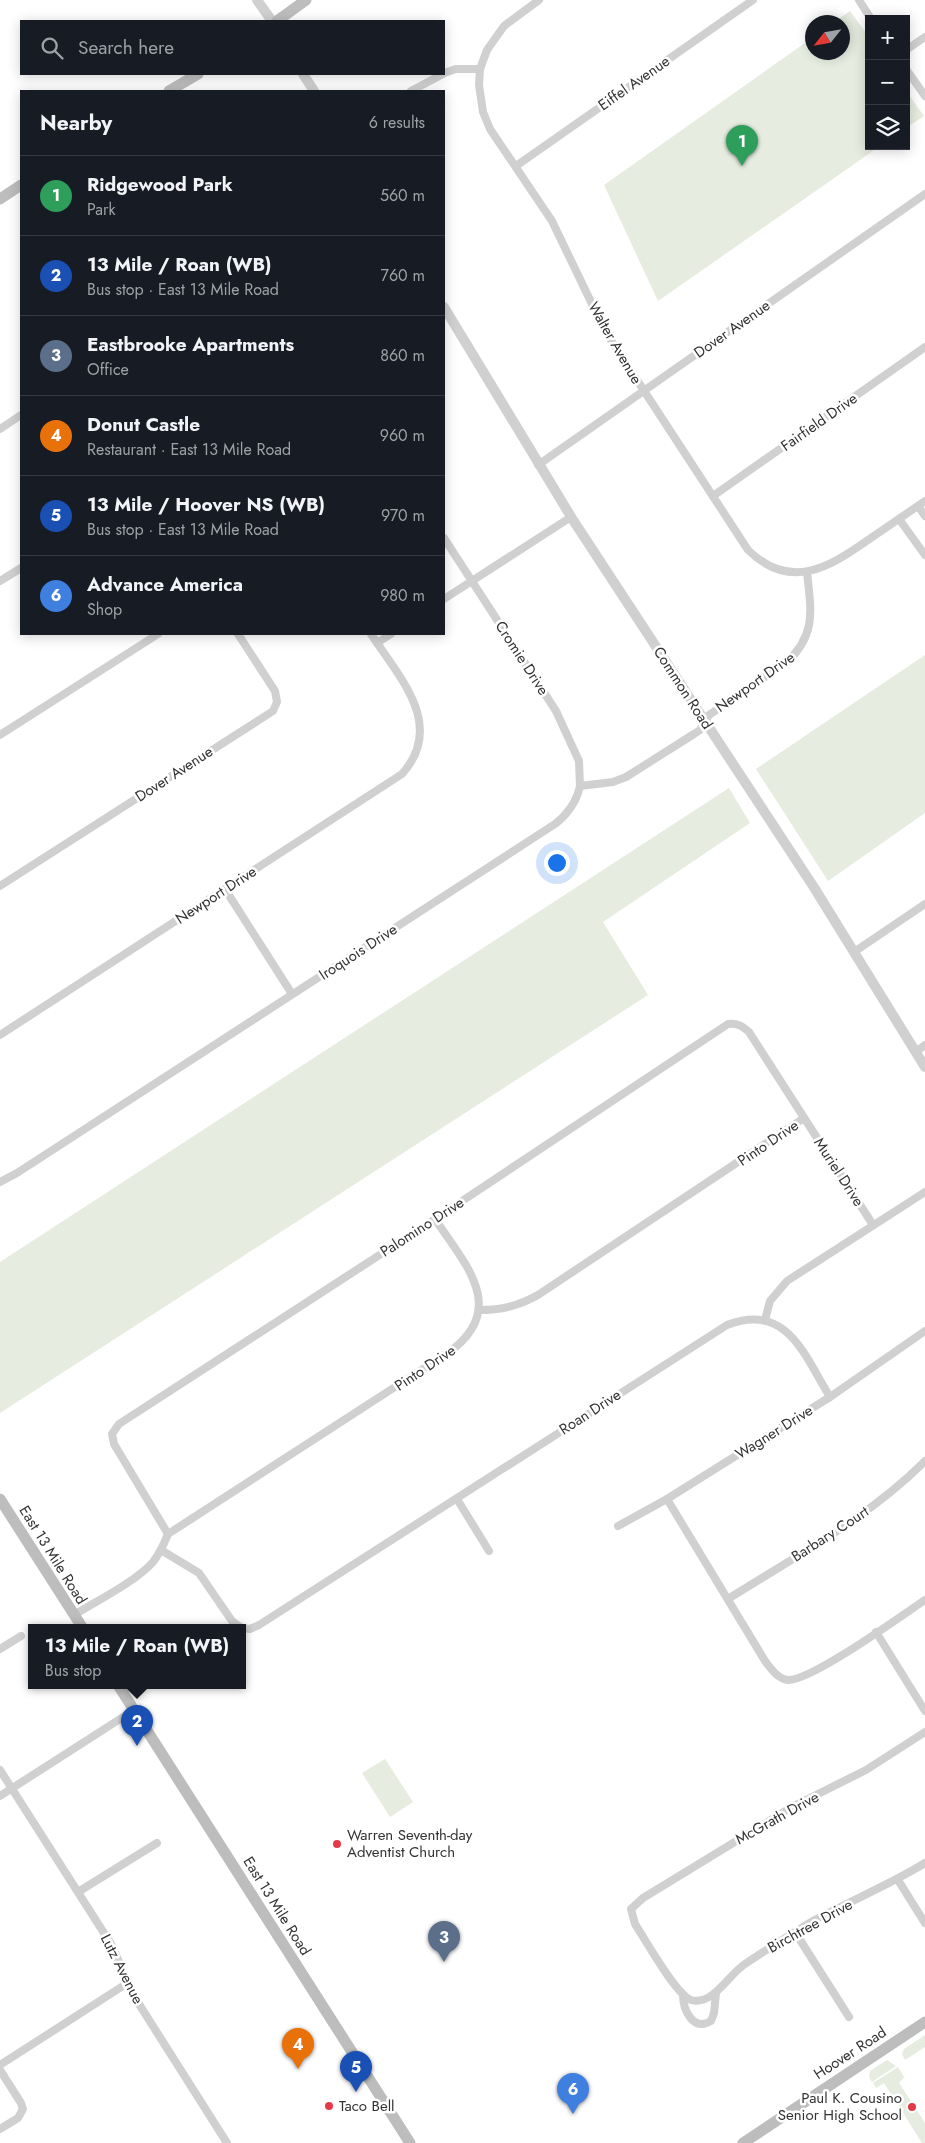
<!DOCTYPE html>
<meta charset="utf-8">
<style>
body{margin:0;font-family:Jost,sans-serif;background:#242831;color:#f1f3f6}
.controls{position:absolute;right:15px;top:15px;display:grid;overflow:hidden;border-radius:0px;box-shadow:0 2px 12px #0003}
.controls button{width:45px;height:45px;display:grid;place-items:center;padding:0;border:0;border-bottom:1px solid #363941;background:#171b24;color:#f1f3f6;font:25px sans-serif}
.compass{position:absolute;left:805px;top:15px;width:45px;height:45px;border-radius:50%;background:#171b24;box-shadow:0 2px 12px #0003;rotate:239deg}
.you{position:absolute;left:556px;top:862px;width:18px;height:18px;margin:-12px;border:4px solid #fff;border-radius:50%;background:#1a73e8;box-shadow:0 0 0 8px #1a73e833}
.badge{display:grid;place-items:center;width:32px;height:32px;border-radius:50%;background:#e63946;color:#fff;font-size:16px;font-weight:700}
.pin{position:absolute;translate:-50% -41px;filter:drop-shadow(0 1px 2px #0008)}
.pin::after{content:'';position:absolute;top:26px;width:18px;height:15px;background:inherit;clip-path:polygon(0 0,100% 0,50% 100%)}
.popup{position:absolute;left:28px;top:1624px;width:218px;height:65px;box-sizing:border-box;display:grid;place-content:center;border-radius:0px;background:#171b24;filter:drop-shadow(0 1px 4px #0005);font-size:16px;white-space:nowrap;color:#9ea1a6}
.popup b{font-size:19px;color:#f1f3f6}
.popup::after{content:'';position:absolute;left:50%;top:100%;margin-left:-10px;border:10px solid transparent;border-top-color:#171b24}
.list{margin:0;padding:0;list-style:none}
h2{display:flex;justify-content:space-between;align-items:center;height:65px;margin:0;padding:0 20px;font-size:21px}
h2 small{font-size:16px;font-weight:400;color:#9ea1a6}
.list li{display:grid;grid-template-columns:32px 1fr auto;gap:15px;align-items:center;box-sizing:border-box;height:80px;padding:0 20px;border-top:1px solid #363941}
.list b{display:block;font-size:19px;white-space:nowrap}
.list p{margin:0;font-size:16px;white-space:nowrap;color:#9ea1a6}
.list em{font-size:16px;font-style:normal;color:#9ea1a6}
.icon{flex:none;width:28px;height:28px;fill:none;stroke:currentColor;stroke-width:2;stroke-linecap:round;stroke-linejoin:round}
.map{position:relative;flex:none;width:925px;height:2143px;overflow:hidden}
.search{position:absolute;background:#171b24;box-shadow:0 2px 12px #0003;left:20px;top:20px;width:425px;height:55px;display:flex;align-items:center;gap:12px;box-sizing:border-box;padding:0 18px;border-radius:0px;color:#9ea1a6;font-size:19px}
.panel{position:absolute;background:#171b24;box-shadow:0 2px 12px #0003;left:20px;top:90px;width:425px;height:545px;border-radius:0px}
.map>svg:first-child{display:block}
.green{fill:#e6ecdf}
.lines{fill:none;stroke-linecap:round;stroke-linejoin:round}
.minor{stroke:#d0d0d0;stroke-width:8}
.tertiary{stroke:#d0d0d0;stroke-width:10}
.secondary{stroke:#bdbdbd;stroke-width:11}
.poi-dot{fill:#e63946;stroke:#fff;stroke-width:2}
.labels{text-anchor:middle;dominant-baseline:central;stroke-width:5;stroke-linejoin:round;paint-order:stroke}
.street-label{font-size:15px;fill:#333;stroke:#fff}
.poi-label{font-size:15px;fill:#333;stroke:#fff;text-anchor:start}
</style>
<div class="map">
<svg width="925" height="2143" viewBox="0 0 925 2143">
<rect width="100%" height="100%" fill="#fff"/>
<g class="green">
<path d="M 850,11 L 869,37 L 869,146 L 880,146 L 658,301 L 604,185 L 812,38 L 812,52 L 842,52 L 842,22 L 834,22 Z"/>
<path d="M 906,91 L 924,116 L 906,128 Z"/>
<path d="M 925,655 L 925,813 L 828,881 L 756,769 Z"/>
<path d="M 729,788 L 750,823 L 603,922 L 648,995 L 0,1413 L 0,1262 Z"/>
<path d="M 385,1759 L 413,1802 L 390,1817 L 362,1773 Z"/>
<path d="M 925,2035 L 925,2047 L 905,2060 L 902,2054 L 904,2049 Z"/>
<path d="M 887,2060 L 896,2066 L 872,2082 L 869,2077 L 870,2071 Z"/>
<path d="M 898,2067 L 904,2077 L 899,2083 L 925,2123 L 925,2143 L 922,2143 L 884,2083 L 876,2088 L 873,2083 Z"/>
</g>
<g class="lines">
<g class="minor">
<path d="M 539,0 L 504,26 L 487,50 L 480,69 L 479,85 L 483,112 L 490,129 L 552,221 L 605,331 L 748,550 C 790,591 828,568 868,540 C 887,527 906,514 925,501"/>
<path d="M 859,0 L 871,19"/>
<path d="M 906,50 L 925,37"/>
<path d="M 906,69 L 925,96"/>
<path d="M 444,73 L 456,69 L 480,69"/>
<path d="M 411,91 L 443,74"/>
<path d="M 516,166 L 753,0"/>
<path d="M 0,429 L 21,415"/>
<path d="M 538,465 L 925,194"/>
<path d="M 713,496 L 925,347"/>
<path d="M 918,506 L 925,516"/>
<path d="M 899,519 L 925,555"/>
<path d="M 444,538 L 556,711 L 579,761 L 580,786"/>
<path d="M 0,581 L 21,568"/>
<path d="M 444,599 L 571,517"/>
<path d="M 377,643 L 391,634"/>
<path d="M 0,735 L 158,634"/>
<path d="M 0,886 L 273,711 L 277,702 L 275,691 L 238,634"/>
<path d="M 225,889 L 292,994"/>
<path d="M 854,952 L 925,904"/>
<path d="M 0,1035 L 402,774 C 446,725 399,677 371,634"/>
<path d="M 916,1052 L 925,1045"/>
<path d="M 0,1182 L 17,1173 L 555,824 C 567,815 577,801 580,786 L 613,782 L 626,777 L 694,734 L 700,730 L 709,715 L 786,663 C 817,634 811,611 807,572"/>
<path d="M 479,1310 C 502,1310 518,1306 538,1295 L 804,1118"/>
<path d="M 765,1320 L 770,1301 L 787,1281 L 925,1192"/>
<path d="M 457,1499 L 489,1551"/>
<path d="M 667,1499 L 765,1661 C 771,1669 778,1679 788,1680 C 811,1681 901,1616 925,1600"/>
<path d="M 618,1526 L 667,1499 L 830,1397 L 925,1331"/>
<path d="M 168,1534 L 114,1444 L 112,1434 L 119,1424 L 435,1219 L 728,1024 C 738,1023 742,1026 749,1032 L 873,1225"/>
<path d="M 161,1550 L 199,1573 L 232,1621 L 240,1627"/>
<path d="M 728,1599 C 796,1556 868,1518 925,1461"/>
<path d="M 74,1615 C 95,1602 138,1580 153,1562 C 160,1553 164,1544 168,1534 L 449,1352 C 509,1309 465,1264 435,1219"/>
<path d="M 242,1628 L 250,1629 L 259,1625 L 727,1325 C 787,1302 804,1355 830,1397"/>
<path d="M 876,1632 L 925,1711"/>
<path d="M 0,1649 L 21,1636"/>
<path d="M 925,1732 L 866,1770 L 792,1807 L 643,1898 L 631,1909 L 635,1924 C 645,1939 676,1995 691,2000 C 713,2006 728,1975 745,1964 C 767,1949 790,1935 813,1921 C 850,1901 889,1885 925,1863"/>
<path d="M 0,1770 L 111,1944 L 120,1964 L 125,1982 L 227,2143"/>
<path d="M 0,1796 L 134,1710"/>
<path d="M 898,1880 L 925,1923"/>
<path d="M 78,1892 L 157,1843"/>
<path d="M 795,1932 L 849,2017"/>
<path d="M 683,1995 C 683,2011 694,2032 711,2021 L 714,2013 L 716,1993"/>
<path d="M 0,2065 L 126,1984"/>
<path d="M 0,2070 L 21,2103 L 23,2109 L 18,2118 L 0,2129"/>
</g>
<g class="tertiary">
<path d="M 257,0 L 272,21"/>
<path d="M 303,74 L 314,91"/>
<path d="M 444,307 L 573,520 L 815,889 L 925,1067"/>
</g>
<g class="secondary">
<path d="M 277,21 L 306,0"/>
<path d="M 169,91 L 198,74"/>
<path d="M 0,199 L 21,185"/>
<path d="M 0,1499 L 82,1627"/>
<path d="M 118,1685 L 410,2143"/>
<path d="M 743,2143 L 925,2022"/>
</g>
</g>
<g class="poi-dot">
<circle cx="337" cy="1844" r="5"/>
<circle cx="329" cy="2106" r="5"/>
<circle cx="912" cy="2107" r="5"/>
</g>
<g class="labels">
<g class="street-label">
<text transform="translate(634 83) rotate(-35)">Eiffel Avenue</text>
<text transform="translate(732 329) rotate(-35)">Dover Avenue</text>
<text transform="translate(615 343) rotate(60)">Walter Avenue</text>
<text transform="translate(819 422) rotate(-35)">Fairfield Drive</text>
<text transform="translate(522 658) rotate(57)">Cromie Drive</text>
<text transform="translate(755 682) rotate(-35)">Newport Drive</text>
<text transform="translate(683 688) rotate(57)">Common Road</text>
<text transform="translate(174 774) rotate(-33)">Dover Avenue</text>
<text transform="translate(216 895) rotate(-33)">Newport Drive</text>
<text transform="translate(358 952) rotate(-33)">Iroquois Drive</text>
<text transform="translate(768 1143) rotate(-34)">Pinto Drive</text>
<text transform="translate(839 1172) rotate(57)">Muriel Drive</text>
<text transform="translate(422 1227) rotate(-33)">Palomino Drive</text>
<text transform="translate(425 1368) rotate(-34)">Pinto Drive</text>
<text transform="translate(590 1412) rotate(-33)">Roan Drive</text>
<text transform="translate(774 1432) rotate(-32)">Wagner Drive</text>
<text transform="translate(830 1534) rotate(-33)">Barbary Court</text>
<text transform="translate(53 1555) rotate(58)">East 13 Mile Road</text>
<text transform="translate(777 1818) rotate(-29)">McGrath Drive</text>
<text transform="translate(277 1906) rotate(58)">East 13 Mile Road</text>
<text transform="translate(810 1926) rotate(-29)">Birchtree Drive</text>
<text transform="translate(122 1969) rotate(63)">Lutz Avenue</text>
<text transform="translate(850 2053) rotate(-33)">Hoover Road</text>
</g>
<g class="poi-label">
<text x="347" y="1835">Warren Seventh-day<tspan x="347" dy="17">Adventist Church</tspan></text>
<text x="902" y="2098" text-anchor="end">Paul K. Cousino<tspan x="902" dy="17">Senior High School</tspan></text>
<text x="339" y="2106">Taco Bell</text>
</g>
</g>
</svg>
<div class="controls">
<button>+</button>
<button>−</button>
<button><svg class="icon" aria-label="layers" viewBox="0 0 24 24"><path d="M12 4l9 5-9 5-9-5zM3 14l9 5 9-5"/></svg></button>
</div>
<svg class="compass" viewBox="-18 -18 36 36"><path d="M0-13l5 13h-10z" fill="#e53935"/><path d="M0 13l5-13h-10z" fill="#9ea1a6"/></svg>
<div class="you"></div>
<div class="pin badge" style="left:742px;top:166px;background:#2e9e5b">1</div>
<div class="pin badge" style="left:137px;top:1746px;background:#1a4fb4">2</div>
<div class="popup"><b>13 Mile / Roan (WB)</b>Bus stop</div>
<div class="pin badge" style="left:444px;top:1962px;background:#5c6f8a">3</div>
<div class="pin badge" style="left:298px;top:2069px;background:#e8710a">4</div>
<div class="pin badge" style="left:356px;top:2092px;background:#1a4fb4">5</div>
<div class="pin badge" style="left:573px;top:2114px;background:#3f7fe0">6</div>
<div class="search"><svg class="icon" aria-label="search" viewBox="0 0 24 24"><circle cx="10" cy="10" r="6"/><path d="M15 15l6 6"/></svg>Search here</div>
<section class="panel">
<h2>Nearby<small>6 results</small></h2>
<ul class="list">
<li><span class="badge" style="background:#2e9e5b">1</span><div><b>Ridgewood Park</b><p>Park</p></div><em>560 m</em></li>
<li><span class="badge" style="background:#1a4fb4">2</span><div><b>13 Mile / Roan (WB)</b><p>Bus stop · East 13 Mile Road</p></div><em>760 m</em></li>
<li><span class="badge" style="background:#5c6f8a">3</span><div><b>Eastbrooke Apartments</b><p>Office</p></div><em>860 m</em></li>
<li><span class="badge" style="background:#e8710a">4</span><div><b>Donut Castle</b><p>Restaurant · East 13 Mile Road</p></div><em>960 m</em></li>
<li><span class="badge" style="background:#1a4fb4">5</span><div><b>13 Mile / Hoover NS (WB)</b><p>Bus stop · East 13 Mile Road</p></div><em>970 m</em></li>
<li><span class="badge" style="background:#3f7fe0">6</span><div><b>Advance America</b><p>Shop</p></div><em>980 m</em></li>
</ul>
</section>
</div>
